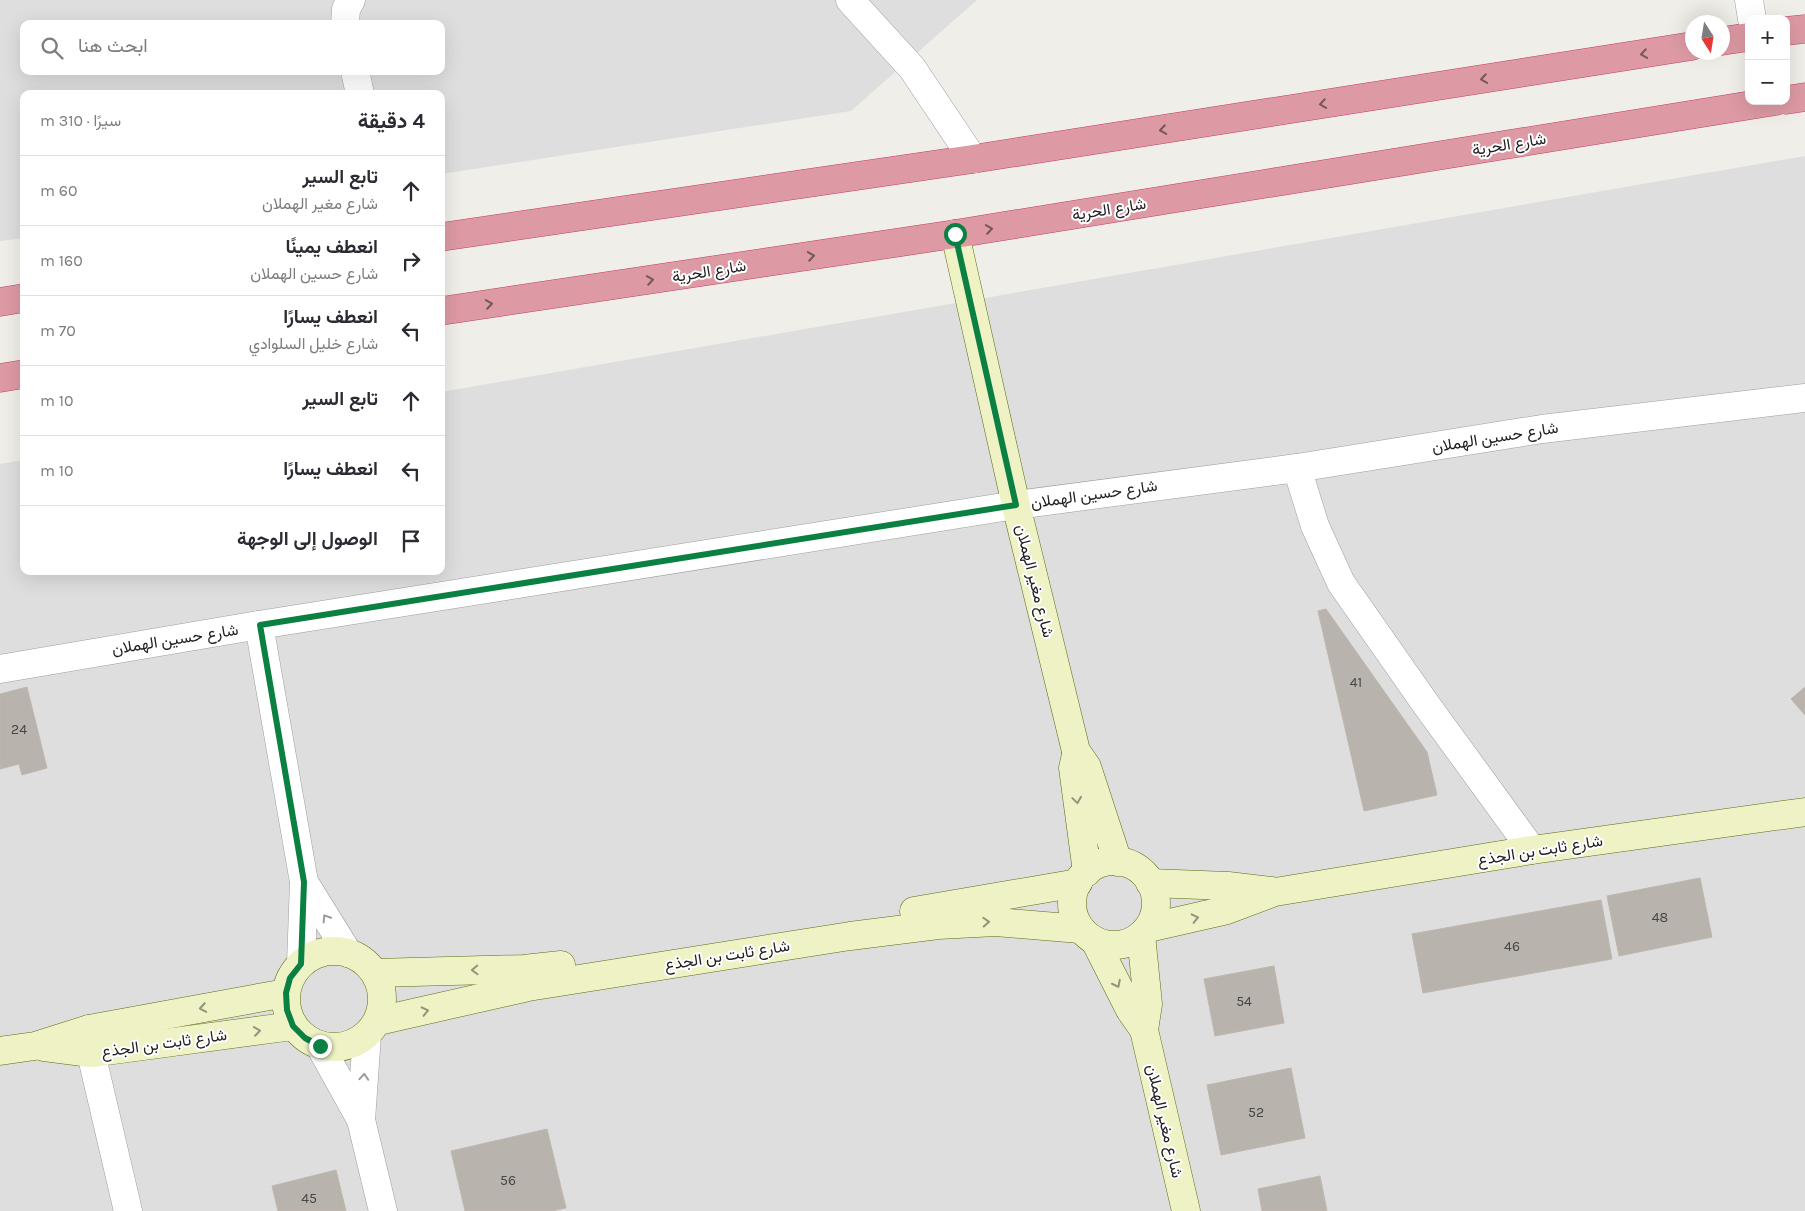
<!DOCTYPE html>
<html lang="ar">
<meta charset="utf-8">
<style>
body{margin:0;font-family:Karla,Vazirmatn,sans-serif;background:#f2f2f3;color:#2b2b33;direction:rtl}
.controls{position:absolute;right:15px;top:15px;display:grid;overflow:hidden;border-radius:10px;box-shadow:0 5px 20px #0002}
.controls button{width:45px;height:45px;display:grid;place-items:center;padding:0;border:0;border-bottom:1px solid #e1e1e2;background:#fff;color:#2b2b33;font:25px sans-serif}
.compass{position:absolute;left:1685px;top:15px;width:45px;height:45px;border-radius:50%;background:#fff;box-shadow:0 5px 20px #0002;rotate:168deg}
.stop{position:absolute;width:15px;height:15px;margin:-11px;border:4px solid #0b8043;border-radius:50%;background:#fff}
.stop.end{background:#0b8043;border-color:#fff;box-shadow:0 1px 5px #0008}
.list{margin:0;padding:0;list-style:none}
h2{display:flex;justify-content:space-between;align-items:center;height:65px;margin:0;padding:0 20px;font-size:21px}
h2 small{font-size:16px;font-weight:400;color:#7c7c81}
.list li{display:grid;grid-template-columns:32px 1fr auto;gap:15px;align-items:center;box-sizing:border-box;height:70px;padding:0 20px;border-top:1px solid #e1e1e2}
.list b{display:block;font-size:19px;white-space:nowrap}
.list p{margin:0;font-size:16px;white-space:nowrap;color:#7c7c81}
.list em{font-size:16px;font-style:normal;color:#7c7c81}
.icon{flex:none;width:28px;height:28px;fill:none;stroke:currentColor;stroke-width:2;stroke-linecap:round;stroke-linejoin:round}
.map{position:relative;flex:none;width:1805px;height:1211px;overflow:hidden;direction:ltr}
.search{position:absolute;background:#fff;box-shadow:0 5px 20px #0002;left:20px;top:20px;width:425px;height:55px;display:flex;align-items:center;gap:12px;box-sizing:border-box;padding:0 18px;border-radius:10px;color:#7c7c81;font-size:19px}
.panel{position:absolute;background:#fff;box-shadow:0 5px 20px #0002;left:20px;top:90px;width:425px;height:485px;border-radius:10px;direction:rtl}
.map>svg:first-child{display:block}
.residential{fill:#dedede;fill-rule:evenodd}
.building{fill:#b9b3ae;stroke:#c0b6ac}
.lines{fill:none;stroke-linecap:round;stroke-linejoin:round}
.street-casing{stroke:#9e9e9e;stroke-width:29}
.secondary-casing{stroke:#5f6c13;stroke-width:29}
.highway-casing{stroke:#c53e67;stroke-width:29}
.street{stroke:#fff;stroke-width:28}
.secondary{stroke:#eef2c4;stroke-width:28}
.highway{stroke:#dd9aa4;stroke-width:28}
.oneway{stroke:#76575c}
.oneway2{stroke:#92947b}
.oneway3{stroke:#9b9b9b}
.route{stroke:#0b8043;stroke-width:6}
.labels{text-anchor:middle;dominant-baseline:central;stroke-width:4;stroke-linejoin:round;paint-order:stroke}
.number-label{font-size:14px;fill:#474644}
.street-label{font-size:16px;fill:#212121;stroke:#fff}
</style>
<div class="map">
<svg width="1805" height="1211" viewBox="0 0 1805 1211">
<rect width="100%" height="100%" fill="#f0eee8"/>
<g class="residential">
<path d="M 0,0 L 977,0 L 851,111 L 441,174 L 441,94 L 24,94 L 24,238 L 0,241 ZM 24,24 L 441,24 L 441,71 L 24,71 Z"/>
<path d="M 1805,156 L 1805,1211 L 0,1211 L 0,464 L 24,460 L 24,571 L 441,571 L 441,392 Z"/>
</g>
<g class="building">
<path d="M 1326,609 L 1427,752 L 1437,795 L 1364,811 L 1318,611 Z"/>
<path d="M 27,687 L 47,768 L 22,775 L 19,764 L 0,769 L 0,694 Z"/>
<path d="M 1805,687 L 1805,715 L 1791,699 Z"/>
<path d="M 1700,878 L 1712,937 L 1619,956 L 1607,896 Z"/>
<path d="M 1601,900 L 1612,959 L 1423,993 L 1412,934 Z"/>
<path d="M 1274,966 L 1284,1023 L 1215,1036 L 1204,979 Z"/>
<path d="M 1291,1068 L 1305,1138 L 1221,1155 L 1207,1085 Z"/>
<path d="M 547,1129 L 566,1208 L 552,1211 L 465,1211 L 451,1151 Z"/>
<path d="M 336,1170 L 346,1211 L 278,1211 L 272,1186 Z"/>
<path d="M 1320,1176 L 1327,1211 L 1262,1211 L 1258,1189 Z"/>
</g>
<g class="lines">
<g class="street-casing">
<g id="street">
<path d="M 850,0 L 912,68 L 973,159"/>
<path d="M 1749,0 L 1752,19"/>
<path d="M 345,24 L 346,9 L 351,0"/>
<path d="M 355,71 L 360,94"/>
<path d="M 1297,468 L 1315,526 L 1341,583 L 1425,703 L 1532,850"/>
<path d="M 259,625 L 304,882 L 301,964"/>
<path d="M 0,669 L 259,625 L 1016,505 L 1297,468 L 1542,429 L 1805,398"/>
<path d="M 304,882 L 348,953"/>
<path d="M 89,1029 L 91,1053 L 128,1211"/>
<path d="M 320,1046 L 361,1120 L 383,1211"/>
<path d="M 361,1120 L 367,1035"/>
</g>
</g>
<g class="secondary-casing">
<g id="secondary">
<path d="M 955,234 L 1016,505 L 1076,751 L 1087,767 L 1118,862"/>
<path d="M 1076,755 L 1073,768 L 1087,872"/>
<circle cx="1114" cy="903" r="42"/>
<path d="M 1150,883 L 1228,886 L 1271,891"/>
<path d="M 914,911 L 1078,883"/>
<path d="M 1148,928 L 1227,910 L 1275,892 L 1532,850 L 1805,812"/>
<path d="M 1141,935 L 1148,1004 L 1144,1030 L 1186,1211"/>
<path d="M 1095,941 L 1130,1010 L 1144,1030"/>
<circle cx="334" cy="999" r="48"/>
<path d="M 375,973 L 524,969 L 561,965"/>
<path d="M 378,1021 L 528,987 L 850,936 L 938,925 L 996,922 L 1080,929"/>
<path d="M 44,1047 L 91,1053 L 293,1026"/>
<path d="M 0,1051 L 35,1046 L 89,1029 L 286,993"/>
</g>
</g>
<g class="highway-casing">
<g id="highway">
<path d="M 1786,31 L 1805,29"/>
<path d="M 1722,41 L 1749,37"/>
<path d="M 1786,100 L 1805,97"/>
<path d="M 441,237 L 973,159 L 1692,46"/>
<path d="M 0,302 L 24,298"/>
<path d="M 441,311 L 955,234 L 1776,101"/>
<path d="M 0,378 L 24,374"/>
</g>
</g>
<use href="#street" class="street"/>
<use href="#secondary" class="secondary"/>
<use href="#highway" class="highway"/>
</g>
<defs><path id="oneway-chevron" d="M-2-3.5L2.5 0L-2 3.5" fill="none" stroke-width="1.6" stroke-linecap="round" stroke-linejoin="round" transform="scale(1.25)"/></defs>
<g class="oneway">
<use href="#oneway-chevron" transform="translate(1644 54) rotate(171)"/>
<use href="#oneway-chevron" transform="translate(1484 79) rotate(171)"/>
<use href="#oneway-chevron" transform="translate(1323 104) rotate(171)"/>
<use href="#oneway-chevron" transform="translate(1163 130) rotate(171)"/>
<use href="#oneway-chevron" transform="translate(989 229) rotate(-9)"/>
<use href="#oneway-chevron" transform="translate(811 256) rotate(-9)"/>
<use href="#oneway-chevron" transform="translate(650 280) rotate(-9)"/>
<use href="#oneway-chevron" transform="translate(489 304) rotate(-9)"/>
</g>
<g class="oneway2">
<use href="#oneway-chevron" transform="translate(1077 800) rotate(82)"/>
<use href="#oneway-chevron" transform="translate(1195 918) rotate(-13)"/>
<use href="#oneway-chevron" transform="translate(986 922) rotate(-3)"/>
<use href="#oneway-chevron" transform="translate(475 970) rotate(178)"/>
<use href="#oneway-chevron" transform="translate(1117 984) rotate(63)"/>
<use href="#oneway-chevron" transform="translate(203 1008) rotate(170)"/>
<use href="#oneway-chevron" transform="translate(425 1011) rotate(-13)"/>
<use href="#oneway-chevron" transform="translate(257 1031) rotate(-8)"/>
</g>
<g class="oneway3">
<use href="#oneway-chevron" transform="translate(326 918) rotate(-122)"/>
<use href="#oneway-chevron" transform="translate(364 1077) rotate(-86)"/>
</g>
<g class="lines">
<path class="route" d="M 320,1046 L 305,1038 L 293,1026 L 287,1010 L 286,993 L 290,978 L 301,964 L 304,882 L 260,625 L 1016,505 L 955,234"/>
</g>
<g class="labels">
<g class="number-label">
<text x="1356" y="682">41</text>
<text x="19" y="729">24</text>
<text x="1660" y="917">48</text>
<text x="1512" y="946">46</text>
<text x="1244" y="1001">54</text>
<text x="1256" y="1112">52</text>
<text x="508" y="1180">56</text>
<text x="309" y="1198">45</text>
</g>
<g class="street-label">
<text transform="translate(1509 144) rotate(-9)">شارع الحرية</text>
<text transform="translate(1109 209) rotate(-9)">شارع الحرية</text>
<text transform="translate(709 271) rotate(-9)">شارع الحرية</text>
<text transform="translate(1495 437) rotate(-9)">شارع حسين الهملان</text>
<text transform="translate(1094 494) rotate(-8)">شارع حسين الهملان</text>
<text transform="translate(1035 581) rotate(76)">شارع مغير الهملان</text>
<text transform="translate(175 639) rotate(-9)">شارع حسين الهملان</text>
<text transform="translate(1540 850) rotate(-9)">شارع ثابت بن الجذع</text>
<text transform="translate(727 955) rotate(-9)">شارع ثابت بن الجذع</text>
<text transform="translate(164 1043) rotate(-8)">شارع ثابت بن الجذع</text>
<text transform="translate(1165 1121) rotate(77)">شارع مغير الهملان</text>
</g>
</g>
</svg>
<div class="controls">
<button>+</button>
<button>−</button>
</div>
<svg class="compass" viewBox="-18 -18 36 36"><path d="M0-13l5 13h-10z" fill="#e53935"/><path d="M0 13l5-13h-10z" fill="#7c7c81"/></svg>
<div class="stop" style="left:955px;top:234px"></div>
<div class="stop end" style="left:320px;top:1046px"></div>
<div class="search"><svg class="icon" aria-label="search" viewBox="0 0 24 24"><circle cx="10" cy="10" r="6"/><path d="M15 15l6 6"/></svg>ابحث هنا</div>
<section class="panel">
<h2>4 دقيقة<small>سيرًا · 310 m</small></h2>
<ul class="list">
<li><svg class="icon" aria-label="ahead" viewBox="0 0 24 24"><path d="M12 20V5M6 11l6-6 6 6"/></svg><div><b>تابع السير</b><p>شارع مغير الهملان</p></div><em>60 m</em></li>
<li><svg class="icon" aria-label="right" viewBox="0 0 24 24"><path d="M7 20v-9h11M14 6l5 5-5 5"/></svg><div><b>انعطف يمينًا</b><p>شارع حسين الهملان</p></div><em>160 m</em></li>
<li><svg class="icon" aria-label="left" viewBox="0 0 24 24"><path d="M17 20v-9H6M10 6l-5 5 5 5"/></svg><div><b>انعطف يسارًا</b><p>شارع خليل السلوادي</p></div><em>70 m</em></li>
<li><svg class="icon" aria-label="ahead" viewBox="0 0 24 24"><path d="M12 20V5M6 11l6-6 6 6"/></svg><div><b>تابع السير</b></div><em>10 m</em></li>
<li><svg class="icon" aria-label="left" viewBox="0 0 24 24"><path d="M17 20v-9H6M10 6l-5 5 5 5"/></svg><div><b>انعطف يسارًا</b></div><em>10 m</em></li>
<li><svg class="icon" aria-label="arrive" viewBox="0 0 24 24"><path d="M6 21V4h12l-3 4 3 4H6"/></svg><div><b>الوصول إلى الوجهة</b></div></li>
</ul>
</section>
</div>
